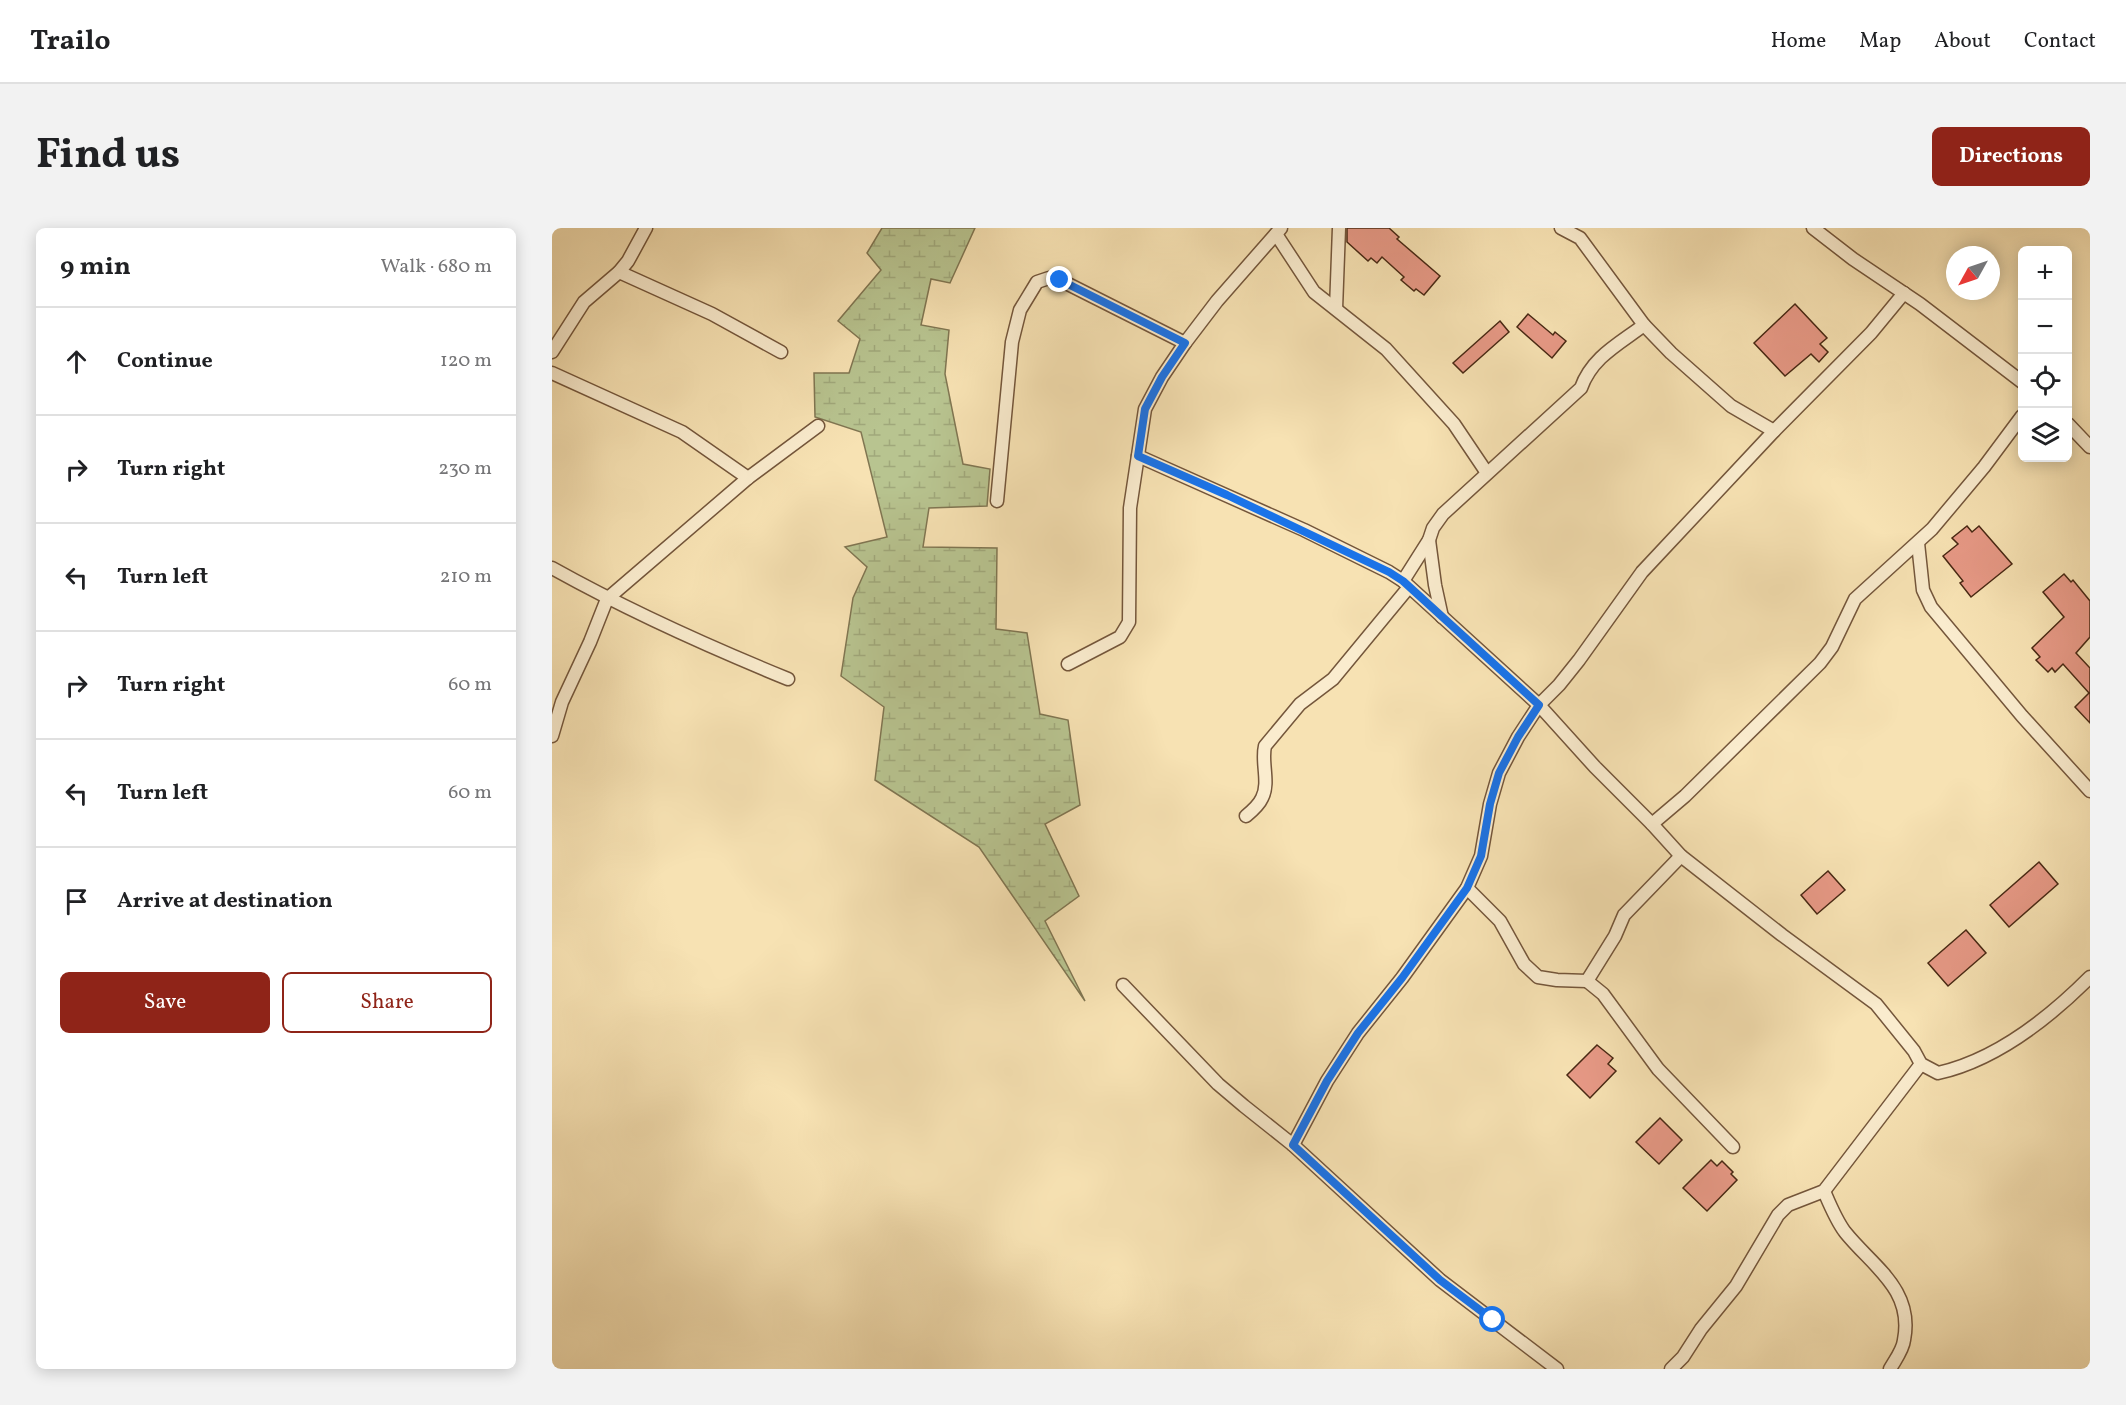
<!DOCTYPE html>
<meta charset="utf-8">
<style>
body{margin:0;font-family:Vollkorn,serif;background:#f2f2f2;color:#202124}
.controls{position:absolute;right:18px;top:18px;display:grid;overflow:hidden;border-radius:9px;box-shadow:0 3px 15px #0003}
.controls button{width:54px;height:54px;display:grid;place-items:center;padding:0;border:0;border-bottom:2px solid #e0e0e0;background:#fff;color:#202124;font:30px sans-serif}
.compass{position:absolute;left:1394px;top:18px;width:54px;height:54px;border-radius:50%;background:#fff;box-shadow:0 3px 15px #0003;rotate:230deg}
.stop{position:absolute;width:18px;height:18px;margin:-14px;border:4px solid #1a73e8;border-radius:50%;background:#fff}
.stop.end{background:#1a73e8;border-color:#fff;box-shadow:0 2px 6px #0008}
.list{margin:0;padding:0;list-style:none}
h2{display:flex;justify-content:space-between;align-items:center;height:78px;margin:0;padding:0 24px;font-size:26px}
h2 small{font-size:20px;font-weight:400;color:#757577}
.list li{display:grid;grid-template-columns:39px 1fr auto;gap:18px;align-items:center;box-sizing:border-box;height:108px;padding:0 24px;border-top:2px solid #e0e0e0}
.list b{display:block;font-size:22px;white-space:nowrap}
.list em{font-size:20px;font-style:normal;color:#757577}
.actions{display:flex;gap:12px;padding:18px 24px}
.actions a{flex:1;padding:14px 0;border:2px solid #8f2418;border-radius:9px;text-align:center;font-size:21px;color:#8f2418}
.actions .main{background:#8f2418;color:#fff}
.icon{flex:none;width:33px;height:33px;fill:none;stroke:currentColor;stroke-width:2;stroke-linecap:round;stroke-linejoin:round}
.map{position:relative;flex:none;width:1538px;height:1141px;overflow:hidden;border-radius:9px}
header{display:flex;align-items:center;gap:36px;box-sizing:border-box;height:84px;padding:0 30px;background:#fff;border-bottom:2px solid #e0e0e0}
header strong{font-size:28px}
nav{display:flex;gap:33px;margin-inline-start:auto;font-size:21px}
.intro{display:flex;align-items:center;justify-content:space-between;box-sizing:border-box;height:144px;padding:0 36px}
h1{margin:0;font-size:42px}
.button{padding:15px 27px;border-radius:9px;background:#8f2418;color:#fff;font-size:21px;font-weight:700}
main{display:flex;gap:36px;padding:0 36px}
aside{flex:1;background:#fff;border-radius:9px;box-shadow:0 3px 15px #0003}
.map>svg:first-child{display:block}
.wetland{fill:url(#wetland-marsh);stroke:#807652;stroke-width:1.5}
.building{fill:#e79986;stroke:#482813;stroke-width:1.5}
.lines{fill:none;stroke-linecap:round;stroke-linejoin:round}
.minor-casing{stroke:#74563b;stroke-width:15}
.minor{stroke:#faecce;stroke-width:12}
.route{stroke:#1a73e8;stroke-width:8}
</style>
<header>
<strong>Trailo</strong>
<nav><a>Home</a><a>Map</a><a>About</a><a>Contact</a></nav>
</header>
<div class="intro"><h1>Find us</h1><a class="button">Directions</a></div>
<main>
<aside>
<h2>9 min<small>Walk · 680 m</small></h2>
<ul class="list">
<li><svg class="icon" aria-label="ahead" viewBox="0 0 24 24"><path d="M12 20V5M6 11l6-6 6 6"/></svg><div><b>Continue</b></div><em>120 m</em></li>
<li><svg class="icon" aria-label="right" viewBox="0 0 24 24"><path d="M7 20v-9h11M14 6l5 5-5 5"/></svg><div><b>Turn right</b></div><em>230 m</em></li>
<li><svg class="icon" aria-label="left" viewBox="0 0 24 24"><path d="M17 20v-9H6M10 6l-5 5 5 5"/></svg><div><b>Turn left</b></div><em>210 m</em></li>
<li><svg class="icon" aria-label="right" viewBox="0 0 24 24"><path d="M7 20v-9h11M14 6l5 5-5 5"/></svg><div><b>Turn right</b></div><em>60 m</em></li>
<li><svg class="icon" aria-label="left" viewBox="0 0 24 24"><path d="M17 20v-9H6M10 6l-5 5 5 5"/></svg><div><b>Turn left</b></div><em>60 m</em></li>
<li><svg class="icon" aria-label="arrive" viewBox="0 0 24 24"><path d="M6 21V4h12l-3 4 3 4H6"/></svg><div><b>Arrive at destination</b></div></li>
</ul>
<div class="actions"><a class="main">Save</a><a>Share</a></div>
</aside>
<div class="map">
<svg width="1538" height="1141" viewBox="0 0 1538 1141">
<defs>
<pattern id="wetland-marsh" width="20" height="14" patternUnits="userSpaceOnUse" patternTransform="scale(1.5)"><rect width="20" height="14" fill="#b8c490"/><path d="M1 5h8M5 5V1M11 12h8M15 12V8" fill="none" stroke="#a0a87b"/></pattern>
</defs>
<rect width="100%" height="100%" fill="#f7e2b3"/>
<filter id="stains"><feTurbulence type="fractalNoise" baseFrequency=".00333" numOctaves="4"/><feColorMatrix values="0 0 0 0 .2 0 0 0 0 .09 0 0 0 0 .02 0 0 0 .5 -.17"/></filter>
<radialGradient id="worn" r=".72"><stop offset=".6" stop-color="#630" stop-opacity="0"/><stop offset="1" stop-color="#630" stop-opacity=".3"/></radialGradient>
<path class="wetland" d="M 330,0 L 423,0 L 398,55 L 379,51 L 369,97 L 397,102 L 393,146 L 411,236 L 438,241 L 435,278 L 377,280 L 371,319 L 445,320 L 444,401 L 475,405 L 488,486 L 516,492 L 528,577 L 493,596 L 527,668 L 493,693 L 533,773 L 427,619 L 323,552 L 332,479 L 289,448 L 301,370 L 315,339 L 293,319 L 335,309 L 309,204 L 263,189 L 262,145 L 297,145 L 308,111 L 286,93 L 329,42 L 315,25 Z"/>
<g class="building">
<path d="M 795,0 L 837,0 L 847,9 L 845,11 L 888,48 L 872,67 L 864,61 L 862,63 L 849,52 L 852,49 L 830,29 L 825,35 L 819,30 L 816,33 L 795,14 Z"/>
<path d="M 1243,76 L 1275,110 L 1268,116 L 1276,124 L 1267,134 L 1259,126 L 1233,148 L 1202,115 Z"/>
<path d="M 976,86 L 1001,107 L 1003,104 L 1014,113 L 1000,130 L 965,99 Z"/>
<path d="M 948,93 L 957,104 L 911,145 L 901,135 Z"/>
<path d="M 1415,298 L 1420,304 L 1427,298 L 1460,336 L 1419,369 L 1408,355 L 1411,353 L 1391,328 L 1406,316 L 1400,310 Z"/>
<path d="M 1512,346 L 1519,354 L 1521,352 L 1538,373 L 1538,409 L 1524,425 L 1538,440 L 1538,495 L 1523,479 L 1537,465 L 1511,436 L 1503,444 L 1500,440 L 1496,444 L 1484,432 L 1488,429 L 1480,420 L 1512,389 L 1491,364 Z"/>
<path d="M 1487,634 L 1506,656 L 1457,699 L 1438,677 Z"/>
<path d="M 1276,643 L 1293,662 L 1265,686 L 1249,667 Z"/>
<path d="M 1414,702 L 1434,725 L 1396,758 L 1376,735 Z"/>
<path d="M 1045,817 L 1061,830 L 1056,836 L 1064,843 L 1038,870 L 1015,847 Z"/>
<path d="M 1108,890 L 1130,912 L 1107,936 L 1084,914 Z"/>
<path d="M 1159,932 L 1165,938 L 1170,933 L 1181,944 L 1179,946 L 1185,952 L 1155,983 L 1131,960 Z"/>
</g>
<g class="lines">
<g class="minor-casing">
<g id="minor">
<path d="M 1261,0 L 1301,31 L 1368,76 L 1470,154"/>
<path d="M 724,6 L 762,64 L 834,121 L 902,196 L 935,245"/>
<path d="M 67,44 L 160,86 L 229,124"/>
<path d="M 784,81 L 787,0"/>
<path d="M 1092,97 L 1119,125 L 1179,178 L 1222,203"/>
<path d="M 0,124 L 32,74 L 67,44 L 76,33 L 94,0"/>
<path d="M 0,145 L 130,204 L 196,250"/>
<path d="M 1516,196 L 1538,219"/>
<path d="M 586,228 L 752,302 L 837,344 L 851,353 L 987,477 L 1043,539 L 1100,596 L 1129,628 L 1230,707 L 1324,776 L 1362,823 L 1369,836 L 1386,845 C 1444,832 1496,791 1538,749"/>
<path d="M 445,273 L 460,114 L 468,82 L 485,54 L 497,50 L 508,52 L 633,115"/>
<path d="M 877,312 L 883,357 L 890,389"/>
<path d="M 1366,315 L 1371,362 L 1379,379 L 1470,488 L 1538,563"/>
<path d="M 0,340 C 77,383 155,418 236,451"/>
<path d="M 851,353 L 877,312 L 881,300 L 891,286 L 1029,160 C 1040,129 1067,116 1092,97 L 1028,10 L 1009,0"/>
<path d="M 516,436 L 568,409 L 577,394 L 578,280 L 593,181 L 610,149 L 633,115 L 665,73 L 729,0"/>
<path d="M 0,508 L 10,474 L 38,414 L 55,371 L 196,250 L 266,198"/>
<path d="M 694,588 C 700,583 707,577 710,570 C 718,555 709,534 713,518 L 748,476 L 781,451 L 857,359"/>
<path d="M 1100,596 L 1133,568 L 1268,435 L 1280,419 L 1303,371 L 1380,301 L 1432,239 L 1470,188"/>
<path d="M 1129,628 L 1072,687 L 1063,708 L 1035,753 L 1051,766 L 1106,841 L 1181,919"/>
<path d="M 915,660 L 948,693 L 972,736 L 986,749 L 1005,752 L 1035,753"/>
<path d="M 571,757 L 666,856 L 692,878 L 741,917 L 888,1052 L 1005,1141"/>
<path d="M 741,917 L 775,853 L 806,805 L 850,750 L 915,660 L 929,628 L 938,576 L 947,545 L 966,509 L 987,477 L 1007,457 L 1027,432 L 1090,344 L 1222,203 L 1319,105 L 1352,65"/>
<path d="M 1272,963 C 1278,977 1284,992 1293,1004 C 1320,1038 1362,1061 1352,1112 C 1351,1122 1343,1132 1338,1141"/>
<path d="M 1119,1141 L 1131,1129 L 1149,1101 L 1184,1058 L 1226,987 L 1236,977 L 1272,963 L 1369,836"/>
</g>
</g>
<use href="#minor" class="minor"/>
</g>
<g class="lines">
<path class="route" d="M 508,52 L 633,115 L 610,149 L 593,181 L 586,228 L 675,267 L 837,344 L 851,353 L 987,477 L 966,509 L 947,545 L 938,576 L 929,628 L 915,660 L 850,750 L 806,805 L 775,853 L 741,917 L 888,1052 L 941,1092"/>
</g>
<rect width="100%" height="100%" filter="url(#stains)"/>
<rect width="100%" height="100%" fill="url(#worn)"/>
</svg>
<div class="controls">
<button>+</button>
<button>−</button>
<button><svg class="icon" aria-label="locate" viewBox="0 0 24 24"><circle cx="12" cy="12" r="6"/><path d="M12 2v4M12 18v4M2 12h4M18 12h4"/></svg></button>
<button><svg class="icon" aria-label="layers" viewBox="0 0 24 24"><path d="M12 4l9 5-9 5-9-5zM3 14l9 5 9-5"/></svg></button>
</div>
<svg class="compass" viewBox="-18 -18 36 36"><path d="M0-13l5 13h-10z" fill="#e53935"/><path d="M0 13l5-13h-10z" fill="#757577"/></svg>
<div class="stop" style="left:941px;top:1092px"></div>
<div class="stop end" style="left:508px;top:52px"></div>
</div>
</main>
